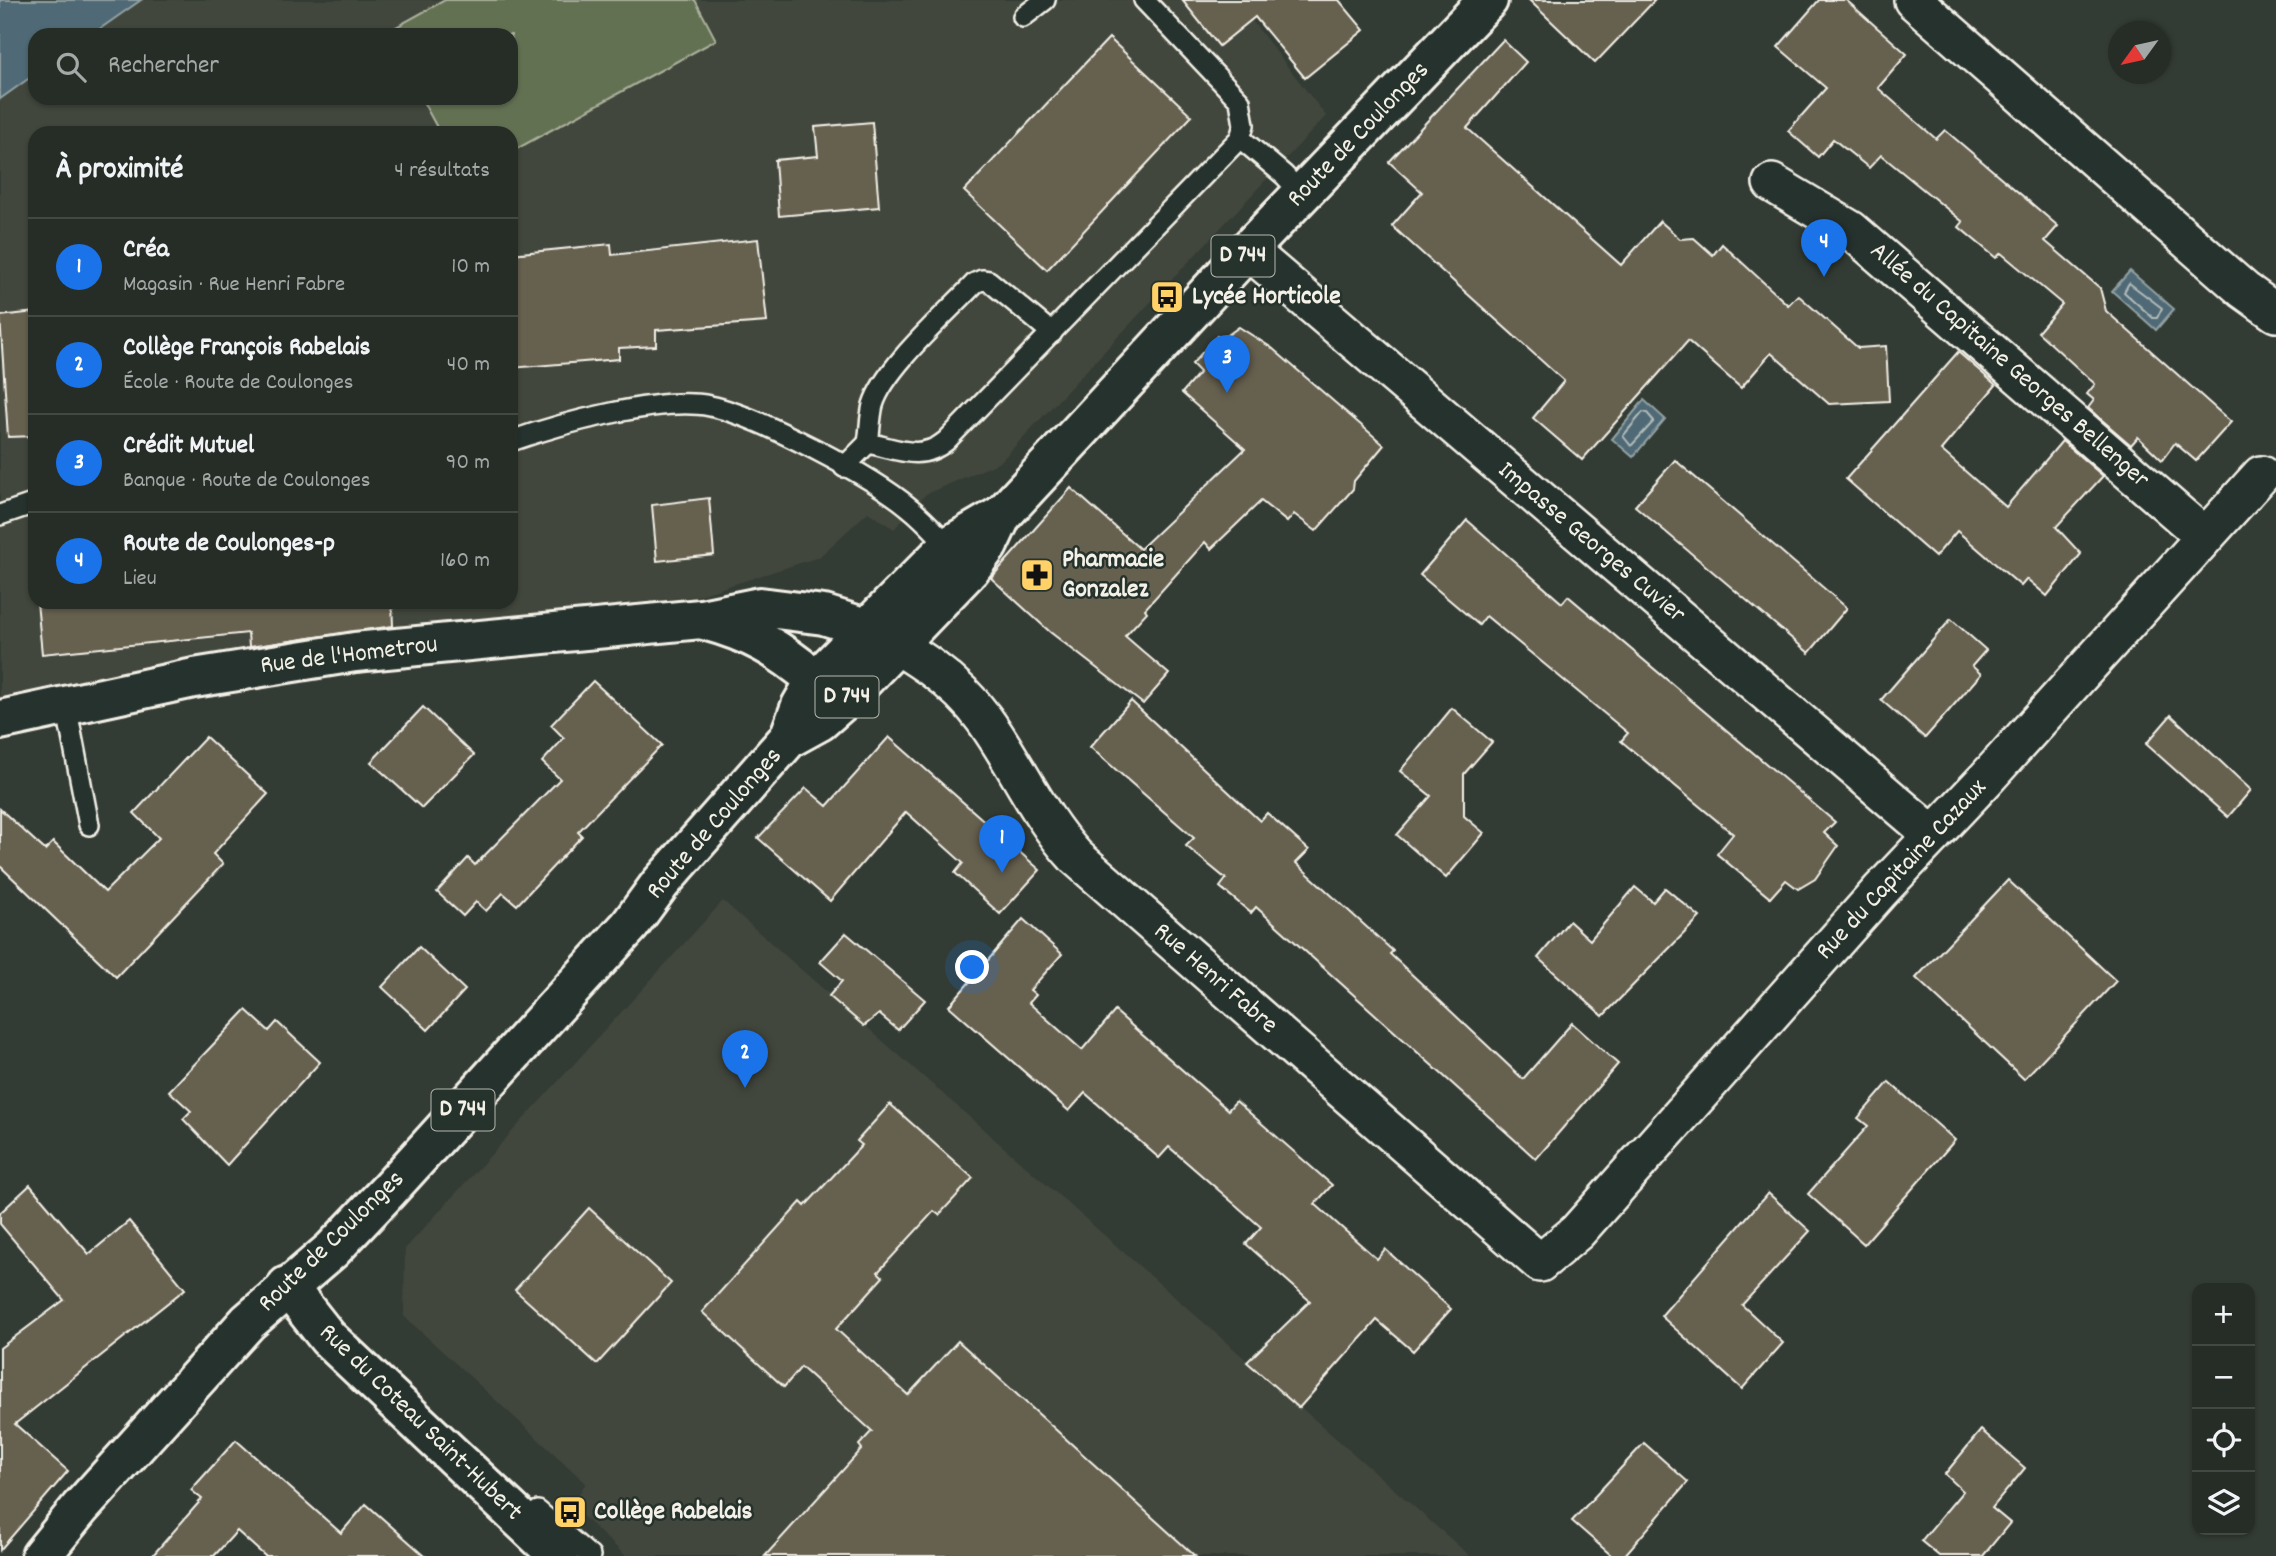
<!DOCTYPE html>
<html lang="fr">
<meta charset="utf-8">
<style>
body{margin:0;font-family:Dekko,sans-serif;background:#323933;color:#f1f3f6}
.controls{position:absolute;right:21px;bottom:21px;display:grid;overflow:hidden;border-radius:14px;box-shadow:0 2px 5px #0004}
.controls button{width:63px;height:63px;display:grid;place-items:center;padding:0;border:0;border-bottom:2px solid #424944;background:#262d27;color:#f1f3f6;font:35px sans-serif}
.compass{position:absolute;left:2108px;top:21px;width:63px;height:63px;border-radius:50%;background:#262d27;box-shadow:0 2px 5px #0004;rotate:237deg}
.you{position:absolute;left:973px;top:968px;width:24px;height:24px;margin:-18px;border:5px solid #fff;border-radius:50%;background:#1a73e8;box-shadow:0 0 0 10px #1a73e833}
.badge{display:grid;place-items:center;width:46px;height:46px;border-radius:50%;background:#1a73e8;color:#fff;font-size:23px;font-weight:700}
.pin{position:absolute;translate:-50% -58px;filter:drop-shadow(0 2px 4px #0008)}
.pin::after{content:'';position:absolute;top:37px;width:24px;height:21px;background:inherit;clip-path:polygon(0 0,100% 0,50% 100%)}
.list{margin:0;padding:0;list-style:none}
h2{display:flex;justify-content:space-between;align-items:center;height:91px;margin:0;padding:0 28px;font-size:30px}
h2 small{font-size:23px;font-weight:400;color:#a4a8a7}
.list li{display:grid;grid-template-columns:46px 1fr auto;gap:21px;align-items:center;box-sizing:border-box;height:98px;padding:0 28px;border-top:2px solid #424944}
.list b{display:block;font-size:26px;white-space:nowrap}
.list p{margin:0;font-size:23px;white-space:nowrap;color:#a4a8a7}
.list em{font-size:23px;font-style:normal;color:#a4a8a7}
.icon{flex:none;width:38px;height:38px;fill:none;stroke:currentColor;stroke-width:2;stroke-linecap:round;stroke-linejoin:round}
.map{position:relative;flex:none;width:2276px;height:1556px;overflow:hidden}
.search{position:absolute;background:#262d27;box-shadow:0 2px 5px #0004;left:28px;top:28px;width:490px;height:77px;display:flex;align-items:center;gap:18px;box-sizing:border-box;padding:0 24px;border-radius:21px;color:#a4a8a7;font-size:26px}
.panel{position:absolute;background:#262d27;box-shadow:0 2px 5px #0004;left:28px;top:126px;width:490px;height:483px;border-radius:21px}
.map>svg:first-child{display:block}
.built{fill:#42473c;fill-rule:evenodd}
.green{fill:#647152;stroke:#acb19d;stroke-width:2}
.water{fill:#506b76;stroke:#92a1a4;stroke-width:2}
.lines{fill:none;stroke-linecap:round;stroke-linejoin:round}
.shore{stroke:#b2bbba;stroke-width:2}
.building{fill:#66604f;stroke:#f4f1e8;stroke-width:2}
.lane-casing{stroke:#f4f1e8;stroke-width:24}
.street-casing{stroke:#f4f1e8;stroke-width:42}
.secondary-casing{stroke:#f4f1e8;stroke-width:44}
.primary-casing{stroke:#f4f1e8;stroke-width:44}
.lane{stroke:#26332d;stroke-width:19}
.street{stroke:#26332d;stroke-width:37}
.secondary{stroke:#26332d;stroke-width:38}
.primary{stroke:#26332d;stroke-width:38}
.labels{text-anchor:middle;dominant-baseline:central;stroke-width:5;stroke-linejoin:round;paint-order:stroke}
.shield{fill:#26332d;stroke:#b6b8b0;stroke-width:2}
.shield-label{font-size:24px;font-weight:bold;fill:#f4f1e8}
.street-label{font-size:26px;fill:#f4f1e8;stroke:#26332d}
.poi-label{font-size:26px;font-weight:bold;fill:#f4f1e8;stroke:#26332d;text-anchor:start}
</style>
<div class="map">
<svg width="2276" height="1556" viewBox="0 0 2276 1556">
<rect width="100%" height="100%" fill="#333c34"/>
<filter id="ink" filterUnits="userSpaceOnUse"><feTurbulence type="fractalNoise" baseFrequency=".0143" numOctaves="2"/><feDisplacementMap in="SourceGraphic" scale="14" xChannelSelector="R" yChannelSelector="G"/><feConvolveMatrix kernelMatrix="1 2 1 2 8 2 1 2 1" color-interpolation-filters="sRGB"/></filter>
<g filter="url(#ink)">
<g class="built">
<path d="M 141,0 L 1236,0 L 1326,116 L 1000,462 L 926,494 L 894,529 L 868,512 L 819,557 L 697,596 L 364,631 L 0,705 L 0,99 L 35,74 L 35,98 L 511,98 L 511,35 L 91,35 ZM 35,133 L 511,133 L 511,602 L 35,602 Z"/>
<path d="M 723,901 L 1470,1556 L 626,1556 L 571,1506 L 586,1483 L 404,1316 L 405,1249 Z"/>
</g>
<path class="green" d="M 445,0 L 695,0 L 716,40 L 511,152 L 511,133 L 440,133 L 421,98 L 511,98 L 511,35 L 385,33 Z"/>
<g class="water">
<path d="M 0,0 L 141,0 L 91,35 L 35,35 L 35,74 L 0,99 Z"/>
<path d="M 2130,271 L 2174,309 L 2156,330 L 2112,291 Z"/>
<path d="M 1644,400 L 1665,419 L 1633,457 L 1612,439 Z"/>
</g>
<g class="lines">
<g class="shore">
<path d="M 2129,283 L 2162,308 L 2157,318 L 2153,318 L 2124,292 Z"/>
<path d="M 1643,412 L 1647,413 L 1654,421 L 1631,446 L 1623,436 Z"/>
</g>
</g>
<g class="building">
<path d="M 1182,0 L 1339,0 L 1364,30 L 1305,78 L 1255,17 L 1219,46 Z"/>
<path d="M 1529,0 L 1655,0 L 1595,63 Z"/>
<path d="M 1819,0 L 1846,0 L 1907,54 L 1878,88 L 1936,139 L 1945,130 L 2058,226 L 2045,241 L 2100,288 L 2106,311 L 2231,422 L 2196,461 L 2175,443 L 2162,460 L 2138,437 L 2131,445 L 2088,408 L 2094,400 L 2087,394 L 2095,384 L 2038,332 L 2062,304 L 2001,253 L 1996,258 L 1959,227 L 1963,222 L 1881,155 L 1869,168 L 1833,139 L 1818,157 L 1788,131 L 1826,88 L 1778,47 Z"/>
<path d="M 1109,38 L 1192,116 L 1047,270 L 964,191 Z"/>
<path d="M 1503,40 L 1526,62 L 1467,128 L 1621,265 L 1660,221 L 1680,239 L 1694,238 L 1713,255 L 1722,244 L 1788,305 L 1798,295 L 1858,348 L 1886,346 L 1889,401 L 1829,404 L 1771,353 L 1741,388 L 1688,341 L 1582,460 L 1533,418 L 1564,381 L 1392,226 L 1422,192 L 1389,162 Z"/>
<path d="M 872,122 L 879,207 L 779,216 L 775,160 L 818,156 L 815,127 Z"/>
<path d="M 758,239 L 767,322 L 656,330 L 656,346 L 619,348 L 619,359 L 511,368 L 511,254 L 611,244 L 612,255 Z"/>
<path d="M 35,312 L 35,436 L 8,437 L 0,316 Z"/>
<path d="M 1239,327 L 1272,348 L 1384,445 L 1354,481 L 1353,489 L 1316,531 L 1294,514 L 1287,522 L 1261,501 L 1211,549 L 1205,542 L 1145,609 L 1147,612 L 1125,636 L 1169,674 L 1143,704 L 1050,632 L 991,578 L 1071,488 L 1140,549 L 1245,449 L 1182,393 L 1200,372 L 1192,364 L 1217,336 L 1222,339 Z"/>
<path d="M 1958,352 L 1996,385 L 1941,450 L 2006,507 L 2062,441 L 2103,476 L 2056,527 L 2081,554 L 2047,596 L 2027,579 L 2021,586 L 1957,531 L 1935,557 L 1846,479 Z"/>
<path d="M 1675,460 L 1847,608 L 1809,653 L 1635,506 Z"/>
<path d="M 709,498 L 714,555 L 657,561 L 652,505 Z"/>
<path d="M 1467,520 L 1562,603 L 1568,596 L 1835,822 L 1824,833 L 1838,846 L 1815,879 L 1798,889 L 1786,880 L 1770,898 L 1717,854 L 1733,834 L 1621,741 L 1628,733 L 1486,616 L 1479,625 L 1420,575 Z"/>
<path d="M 37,602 L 392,602 L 393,626 L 249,647 L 248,633 L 42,654 Z"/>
<path d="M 1951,619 L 1986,650 L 1972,666 L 1981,674 L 1925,738 L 1881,700 Z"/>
<path d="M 593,681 L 662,745 L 578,832 L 582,836 L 517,905 L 503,893 L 486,911 L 476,902 L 463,916 L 437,892 L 468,858 L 475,865 L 560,779 L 542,762 L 564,738 L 551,725 Z"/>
<path d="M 1131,701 L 1260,821 L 1267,813 L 1309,850 L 1296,863 L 1393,951 L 1390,954 L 1523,1079 L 1572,1023 L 1618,1064 L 1536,1159 L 1256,907 L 1251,913 L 1220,887 L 1226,879 L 1186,846 L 1194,838 L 1090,747 Z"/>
<path d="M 423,707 L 474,755 L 422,808 L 371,762 Z"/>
<path d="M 1452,708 L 1492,742 L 1464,774 L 1464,816 L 1484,833 L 1446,878 L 1397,835 L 1431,796 L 1400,771 Z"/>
<path d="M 2171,715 L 2251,790 L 2228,817 L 2146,744 Z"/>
<path d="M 206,737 L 268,794 L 213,854 L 223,864 L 116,977 L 0,866 L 0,809 L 45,850 L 53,842 L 105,892 L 159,838 L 134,813 Z"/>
<path d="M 889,737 L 1040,870 L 1000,914 L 955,873 L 963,863 L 906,812 L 830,901 L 758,838 L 806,788 L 827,806 Z"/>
<path d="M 2008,880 L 2116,981 L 2024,1079 L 1916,978 Z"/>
<path d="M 1635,887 L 1653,902 L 1665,888 L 1700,917 L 1603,1016 L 1538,958 L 1569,921 L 1590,940 Z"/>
<path d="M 1023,919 L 1062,954 L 1030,990 L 1036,995 L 1029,1003 L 1082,1050 L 1115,1011 L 1228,1110 L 1236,1101 L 1332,1185 L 1315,1204 L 1377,1259 L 1385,1249 L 1451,1309 L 1413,1351 L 1377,1320 L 1299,1408 L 1247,1362 L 1310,1301 L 1246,1244 L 1261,1227 L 1169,1147 L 1159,1158 L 1085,1093 L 1069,1111 L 949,1006 Z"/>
<path d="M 846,933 L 925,1000 L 898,1030 L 879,1014 L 864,1026 L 829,996 L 842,981 L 820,962 Z"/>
<path d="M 419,947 L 465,990 L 428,1030 L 382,987 Z"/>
<path d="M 246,1010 L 269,1031 L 277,1022 L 320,1062 L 227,1165 L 183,1119 L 191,1111 L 169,1091 Z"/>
<path d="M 1889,1082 L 1955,1140 L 1864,1244 L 1808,1194 L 1868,1126 L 1858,1118 Z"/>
<path d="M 890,1104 L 973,1178 L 939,1215 L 934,1211 L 878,1272 L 883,1277 L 836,1329 L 908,1395 L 958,1341 L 1195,1556 L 765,1556 L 862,1449 L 859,1445 L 872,1431 L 801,1367 L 784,1387 L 702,1312 L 801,1202 L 805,1206 L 862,1145 L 857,1141 Z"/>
<path d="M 30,1185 L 89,1254 L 129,1221 L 185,1289 L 15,1424 L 68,1471 L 0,1550 L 0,1348 L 64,1300 L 0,1224 L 0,1213 Z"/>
<path d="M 1768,1193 L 1810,1231 L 1742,1305 L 1783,1343 L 1742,1389 L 1661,1316 Z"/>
<path d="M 589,1208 L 671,1283 L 597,1364 L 515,1290 Z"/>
<path d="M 1981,1430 L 2025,1468 L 1992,1508 L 2010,1523 L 1983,1556 L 1939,1556 L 1921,1541 L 1963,1491 L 1945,1474 Z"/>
<path d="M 236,1440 L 341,1533 L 366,1504 L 425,1556 L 265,1556 L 237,1531 L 214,1556 L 152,1556 L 202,1499 L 191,1490 Z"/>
<path d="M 1644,1443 L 1688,1482 L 1624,1556 L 1612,1556 L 1572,1521 Z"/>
</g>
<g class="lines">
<g class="lane-casing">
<g id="lane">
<path d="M 1023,17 L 1045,0"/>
<path d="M 1240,138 L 1284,175 L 1302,194"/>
<path d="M 511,441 C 559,424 661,396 710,406 C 759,416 872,476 910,508 C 924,519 936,533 949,546"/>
<path d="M 868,443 C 870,431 870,417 873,405 C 884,368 947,313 975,283 L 982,280 L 989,281 L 1052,333"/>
<path d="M 844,467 L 868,443 C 897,449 921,462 946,441 L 1240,138 L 1244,125 L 1240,101 L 1144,0"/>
<path d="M 0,515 L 35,503"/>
<path d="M 66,705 L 89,825"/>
<path d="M 538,1511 L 590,1556"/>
</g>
</g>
<g class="street-casing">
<g id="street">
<path d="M 1913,0 L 2244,290 L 2276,313"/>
<path d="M 1772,183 L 1851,230 L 2204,536"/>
<path d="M 1248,250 L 1933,835"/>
<path d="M 870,630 C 912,653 955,679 984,719 C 1017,764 1037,815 1076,857 L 1540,1263 L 1577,1232 L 1880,891 L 1985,780 L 2261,475"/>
</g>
</g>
<g class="secondary-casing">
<g id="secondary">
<path d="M 704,620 C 752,633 778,648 816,680"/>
<path d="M 0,720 L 194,678 L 355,652 L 701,619 L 760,607 L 824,615 L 869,629"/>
<path d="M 287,1286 L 328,1338 L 559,1556"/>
</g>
</g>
<g class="primary-casing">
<g id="primary">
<path d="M 789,738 L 801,706 L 816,680 L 949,546 L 1002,515"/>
<path d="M 41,1556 L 80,1508 L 248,1322 L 332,1250 L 388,1191 L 630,925 L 660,884 L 789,738 L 820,721 L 844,700 L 970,569 L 988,545 L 1002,515 L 1248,250 L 1488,0"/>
</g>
</g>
<use href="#lane" class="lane"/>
<use href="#street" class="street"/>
<use href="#secondary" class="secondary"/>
<use href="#primary" class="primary"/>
</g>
</g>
<defs>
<g id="bus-square" transform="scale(1.75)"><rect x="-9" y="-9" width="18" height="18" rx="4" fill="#ffd166" stroke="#26332d"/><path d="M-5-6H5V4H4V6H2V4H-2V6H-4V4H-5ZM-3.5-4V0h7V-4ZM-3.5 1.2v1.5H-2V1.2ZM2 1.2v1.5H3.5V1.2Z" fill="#111"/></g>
<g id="pharmacy-square" transform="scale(1.75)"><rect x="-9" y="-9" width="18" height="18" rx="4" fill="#ffd166" stroke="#26332d"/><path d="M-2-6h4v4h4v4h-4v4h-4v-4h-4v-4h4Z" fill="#111"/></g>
</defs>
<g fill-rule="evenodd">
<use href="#bus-square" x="1167" y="297"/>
<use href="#pharmacy-square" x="1037" y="575"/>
<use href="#bus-square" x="570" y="1512"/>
</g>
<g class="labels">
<g class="shield">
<rect x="1211.5" y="235.5" width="63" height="41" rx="5"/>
<rect x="815.5" y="676.5" width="63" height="41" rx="5"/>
<rect x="431.5" y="1089.5" width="63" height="41" rx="5"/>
</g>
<g class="shield-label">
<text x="1243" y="256">D 744</text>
<text x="847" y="697">D 744</text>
<text x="463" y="1110">D 744</text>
</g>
<g class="street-label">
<text transform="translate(1359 135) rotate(-46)">Route de Coulonges</text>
<text transform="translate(2009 366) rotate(41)">Allée du Capitaine Georges Bellenger</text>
<text transform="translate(1591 543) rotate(40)">Impasse Georges Cuvier</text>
<text transform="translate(349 656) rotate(-7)">Rue de l'Hometrou</text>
<text transform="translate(715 824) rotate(-49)">Route de Coulonges</text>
<text transform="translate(1902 870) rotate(-47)">Rue du Capitaine Cazaux</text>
<text transform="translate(1215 979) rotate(41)">Rue Henri Fabre</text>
<text transform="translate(332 1242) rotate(-44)">Route de Coulonges</text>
<text transform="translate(420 1423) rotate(44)">Rue du Coteau Saint-Hubert</text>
</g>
<g class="poi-label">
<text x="1192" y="297">Lycée Horticole</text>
<text x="1062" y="560">Pharmacie<tspan x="1062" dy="30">Gonzalez</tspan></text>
<text x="594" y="1512">Collège Rabelais</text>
</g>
</g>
</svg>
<div class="controls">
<button>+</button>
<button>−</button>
<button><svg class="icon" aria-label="locate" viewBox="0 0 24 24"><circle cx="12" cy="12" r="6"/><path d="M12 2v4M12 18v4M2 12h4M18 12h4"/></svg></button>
<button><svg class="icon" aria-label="layers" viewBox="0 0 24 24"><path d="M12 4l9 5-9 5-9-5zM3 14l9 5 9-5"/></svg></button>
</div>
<svg class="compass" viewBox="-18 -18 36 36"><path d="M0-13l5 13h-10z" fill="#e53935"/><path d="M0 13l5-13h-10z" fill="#a4a8a7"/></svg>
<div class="you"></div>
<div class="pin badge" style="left:1002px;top:873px">1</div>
<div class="pin badge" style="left:745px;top:1088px">2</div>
<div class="pin badge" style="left:1227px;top:393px">3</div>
<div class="pin badge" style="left:1824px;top:277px">4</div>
<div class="search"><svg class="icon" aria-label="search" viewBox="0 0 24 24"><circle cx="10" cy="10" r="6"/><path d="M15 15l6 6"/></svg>Rechercher</div>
<section class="panel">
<h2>À proximité<small>4 résultats</small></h2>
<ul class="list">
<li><span class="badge">1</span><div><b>Créa</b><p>Magasin · Rue Henri Fabre</p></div><em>10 m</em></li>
<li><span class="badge">2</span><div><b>Collège François Rabelais</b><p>École · Route de Coulonges</p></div><em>40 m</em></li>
<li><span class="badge">3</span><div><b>Crédit Mutuel</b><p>Banque · Route de Coulonges</p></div><em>90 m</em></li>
<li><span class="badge">4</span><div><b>Route de Coulonges-p</b><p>Lieu</p></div><em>160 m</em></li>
</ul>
</section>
</div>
